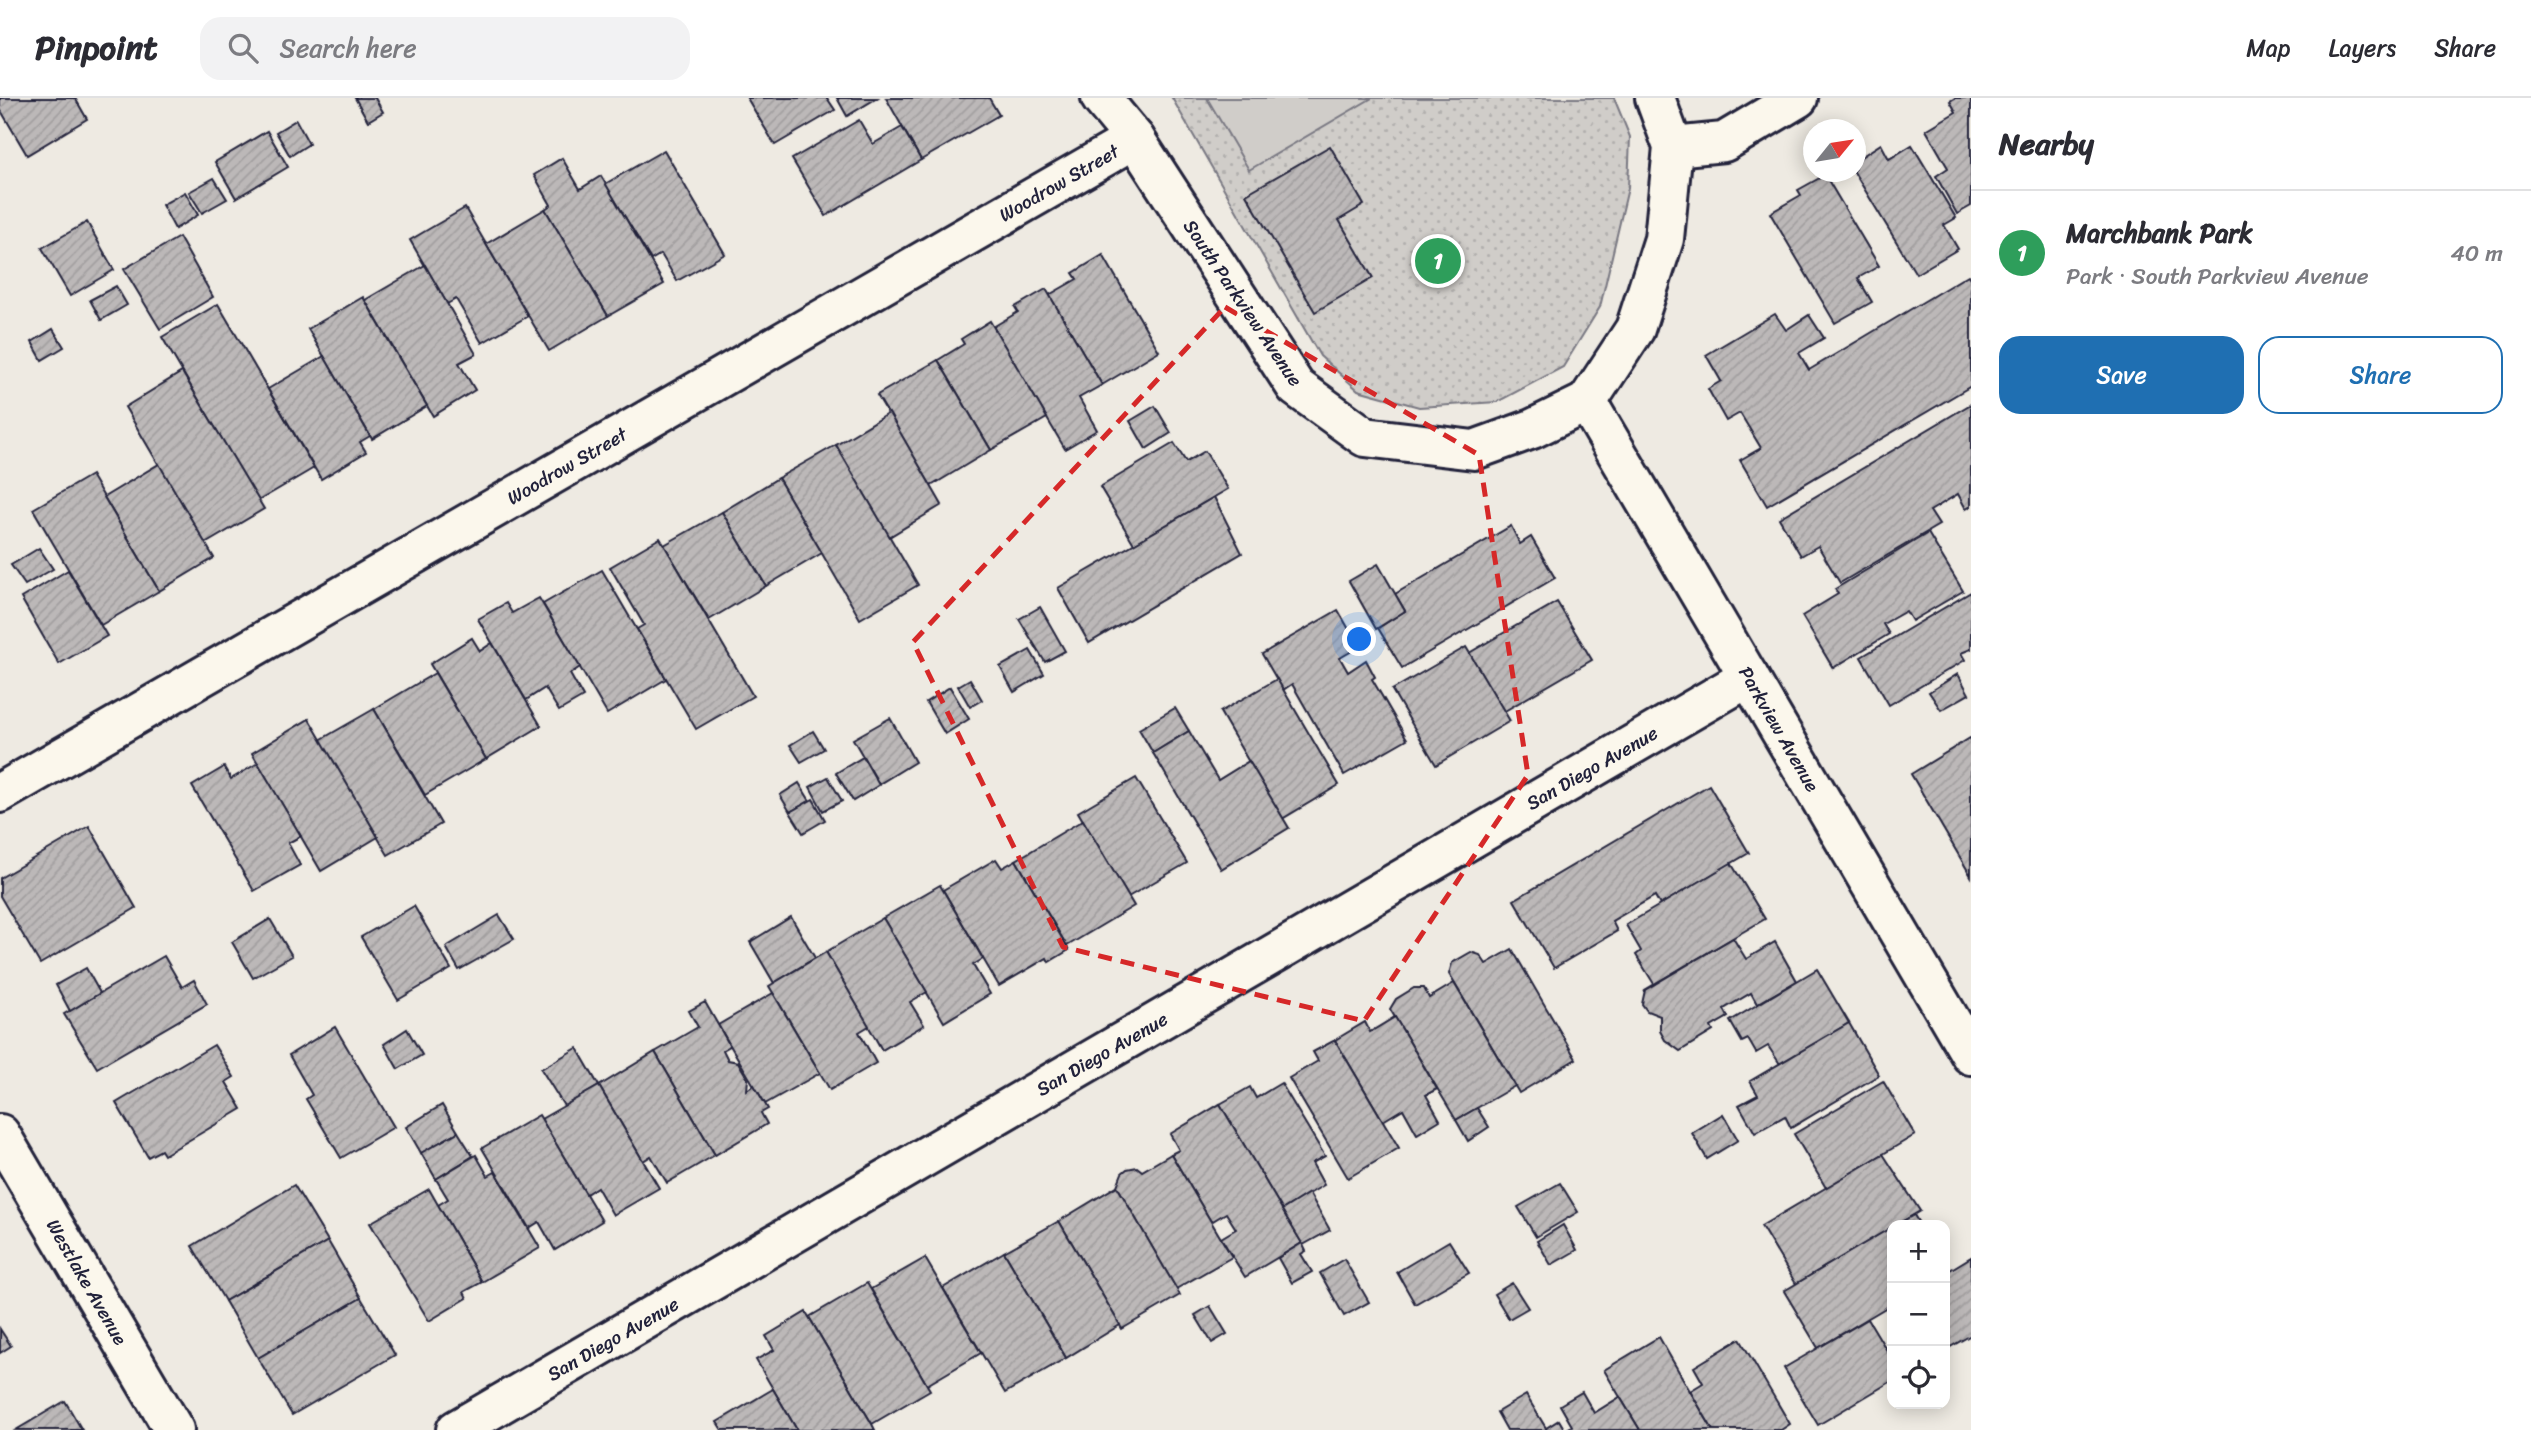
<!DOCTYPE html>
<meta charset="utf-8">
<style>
body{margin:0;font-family:Sriracha,sans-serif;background:#f2f2f3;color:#2b2b33}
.controls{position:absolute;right:21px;bottom:21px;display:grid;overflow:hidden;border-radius:14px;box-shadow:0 4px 18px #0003}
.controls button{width:63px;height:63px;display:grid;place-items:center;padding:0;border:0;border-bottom:2px solid #e1e1e2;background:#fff;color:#2b2b33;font:35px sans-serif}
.compass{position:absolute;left:1803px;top:21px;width:63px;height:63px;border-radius:50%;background:#fff;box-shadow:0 4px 18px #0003;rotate:60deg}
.you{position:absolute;left:1360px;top:542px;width:24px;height:24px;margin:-18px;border:5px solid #fff;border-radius:50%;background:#1a73e8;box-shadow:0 0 0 10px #1a73e833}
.badge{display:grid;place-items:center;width:46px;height:46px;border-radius:50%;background:#1f6fb2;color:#fff;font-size:23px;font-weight:700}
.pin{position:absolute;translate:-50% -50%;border:4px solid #fff;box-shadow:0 2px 7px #0006}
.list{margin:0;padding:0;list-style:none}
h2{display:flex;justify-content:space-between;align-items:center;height:91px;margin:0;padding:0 28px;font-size:30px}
h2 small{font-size:23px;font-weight:400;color:#7c7c81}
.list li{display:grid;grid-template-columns:46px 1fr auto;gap:21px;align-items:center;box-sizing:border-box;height:126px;padding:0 28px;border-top:2px solid #e1e1e2}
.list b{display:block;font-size:26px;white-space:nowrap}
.list p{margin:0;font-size:23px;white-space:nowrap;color:#7c7c81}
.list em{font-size:23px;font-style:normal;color:#7c7c81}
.actions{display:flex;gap:14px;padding:21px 28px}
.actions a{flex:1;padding:16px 0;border:2px solid #1f6fb2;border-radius:21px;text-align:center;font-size:24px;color:#1f6fb2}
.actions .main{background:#1f6fb2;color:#fff}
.icon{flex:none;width:38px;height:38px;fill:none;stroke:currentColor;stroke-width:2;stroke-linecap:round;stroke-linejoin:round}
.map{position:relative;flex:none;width:1971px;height:1332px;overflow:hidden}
header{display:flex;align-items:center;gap:42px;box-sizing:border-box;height:98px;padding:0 35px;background:#fff;border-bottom:2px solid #e1e1e2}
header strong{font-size:33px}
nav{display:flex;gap:38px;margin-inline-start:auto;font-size:24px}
.search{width:490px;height:63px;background:#f2f2f3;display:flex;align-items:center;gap:18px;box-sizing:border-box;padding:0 24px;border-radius:21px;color:#7c7c81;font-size:26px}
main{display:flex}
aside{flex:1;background:#fff}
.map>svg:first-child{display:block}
.grass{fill:url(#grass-dots);stroke:#797882;stroke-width:2}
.garden{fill:#d0cdc9;stroke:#797882;stroke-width:2}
.building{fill:url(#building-hatch);stroke:#22223b;stroke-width:2}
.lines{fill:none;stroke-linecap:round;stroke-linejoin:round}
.minor-casing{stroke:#22223b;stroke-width:44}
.minor{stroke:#fbf7ec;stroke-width:38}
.marked{fill:none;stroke:#d62828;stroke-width:5;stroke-dasharray:14 9;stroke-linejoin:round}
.labels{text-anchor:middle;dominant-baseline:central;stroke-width:7;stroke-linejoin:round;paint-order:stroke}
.street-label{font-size:19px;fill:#22223b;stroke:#fbf7ec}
</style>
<header>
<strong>Pinpoint</strong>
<div class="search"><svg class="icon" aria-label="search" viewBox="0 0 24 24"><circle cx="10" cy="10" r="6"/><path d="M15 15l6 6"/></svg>Search here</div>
<nav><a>Map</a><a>Layers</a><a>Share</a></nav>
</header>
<main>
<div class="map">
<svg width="1971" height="1332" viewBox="0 0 1971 1332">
<defs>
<pattern id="grass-dots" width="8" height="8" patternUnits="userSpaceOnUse" patternTransform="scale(1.75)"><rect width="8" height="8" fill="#d0cdc9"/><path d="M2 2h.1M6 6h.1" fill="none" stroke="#b2b0ae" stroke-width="1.8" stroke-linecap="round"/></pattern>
<pattern id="building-hatch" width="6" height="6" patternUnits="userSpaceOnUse" patternTransform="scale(1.75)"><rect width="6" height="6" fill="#bcb8b8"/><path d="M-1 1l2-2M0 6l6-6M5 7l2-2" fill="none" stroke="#a19e9f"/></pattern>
</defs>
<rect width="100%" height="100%" fill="#eeeae2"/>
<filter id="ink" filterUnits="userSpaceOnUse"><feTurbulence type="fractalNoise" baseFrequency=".0143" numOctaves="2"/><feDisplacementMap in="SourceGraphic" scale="14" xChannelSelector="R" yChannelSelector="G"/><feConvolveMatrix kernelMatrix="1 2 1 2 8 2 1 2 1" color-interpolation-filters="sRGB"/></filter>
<g filter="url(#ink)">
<path class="grass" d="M 1172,0 L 1614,0 L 1630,39 L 1628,90 L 1600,209 L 1563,269 L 1497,304 L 1419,309 L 1358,292 L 1320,258 Z"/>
<path class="garden" d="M 1207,0 L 1372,0 L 1249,72 Z"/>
<g class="building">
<path d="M 0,0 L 75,0 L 87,21 L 27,57 L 0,11 Z"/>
<path d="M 355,0 L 375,0 L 383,14 L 368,23 Z"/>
<path d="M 747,0 L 827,0 L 835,12 L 775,47 Z"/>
<path d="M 837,0 L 877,0 L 847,18 Z"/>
<path d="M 886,0 L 989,0 L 999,17 L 921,62 Z"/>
<path d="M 1955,0 L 1971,0 L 1971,108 L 1957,116 L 1936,78 L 1948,70 L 1926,32 L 1956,14 L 1950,3 Z"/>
<path d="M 296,22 L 309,46 L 290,58 L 276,34 Z"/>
<path d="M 859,22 L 873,46 L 902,29 L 921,62 L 826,118 L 792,61 Z"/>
<path d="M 267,33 L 288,69 L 236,100 L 215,64 Z"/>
<path d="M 1881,46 L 1889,61 L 1912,47 L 1956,120 L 1944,127 L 1958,151 L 1916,176 L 1854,74 L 1856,62 Z"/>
<path d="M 1330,48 L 1364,107 L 1339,122 L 1373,180 L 1315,214 L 1246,96 Z"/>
<path d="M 664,52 L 725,156 L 677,183 L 661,156 L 651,162 L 605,86 Z"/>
<path d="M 562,60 L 580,91 L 601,78 L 664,186 L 608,218 L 545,111 L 551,107 L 534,77 Z"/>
<path d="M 1825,77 L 1879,168 L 1858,180 L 1872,204 L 1835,225 L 1770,115 L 1801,97 L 1798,92 Z"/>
<path d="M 214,80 L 227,101 L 202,115 L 189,94 Z"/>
<path d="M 185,94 L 198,117 L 175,131 L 162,107 Z"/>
<path d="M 465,110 L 528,218 L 482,245 L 456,201 L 447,206 L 410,142 Z"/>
<path d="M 545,111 L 608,218 L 549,253 L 486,146 Z"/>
<path d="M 87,124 L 114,172 L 70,198 L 42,150 Z"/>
<path d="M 179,139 L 213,199 L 160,231 L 124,171 Z"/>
<path d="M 1103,157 L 1159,253 L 1102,287 L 1049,197 L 1077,181 L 1073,175 Z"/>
<path d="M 425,167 L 476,256 L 459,265 L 475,292 L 433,318 L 365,202 Z"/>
<path d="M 1968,177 L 1971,182 L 1971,288 L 1767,408 L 1740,362 L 1761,350 L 1740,315 L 1726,323 L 1708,291 L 1721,283 L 1706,257 L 1775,216 L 1786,232 L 1809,217 L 1824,240 L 1799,255 L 1809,272 Z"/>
<path d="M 116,188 L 127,207 L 101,222 L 90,202 Z"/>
<path d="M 1046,191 L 1102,287 L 1079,300 L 1097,332 L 1065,351 L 993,229 L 1018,214 L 1015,209 Z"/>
<path d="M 363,199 L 427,308 L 372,341 L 308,231 Z"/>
<path d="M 218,206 L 314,370 L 258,403 L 162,239 Z"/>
<path d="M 990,223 L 1047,320 L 991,352 L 938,262 L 964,246 L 961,241 Z"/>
<path d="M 53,231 L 64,249 L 42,262 L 32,244 Z"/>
<path d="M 324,258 L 370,338 L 360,344 L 366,354 L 321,381 L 268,291 Z"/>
<path d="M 938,262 L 991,352 L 931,388 L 877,297 Z"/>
<path d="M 182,274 L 264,411 L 205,446 L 125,309 Z"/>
<path d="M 1971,306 L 1971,408 L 1966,411 L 1958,396 L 1930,413 L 1939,427 L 1840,485 L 1818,448 L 1801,458 L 1779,420 Z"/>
<path d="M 1155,308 L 1171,335 L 1146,351 L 1130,323 Z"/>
<path d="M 889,315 L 942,407 L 889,439 L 836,347 Z"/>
<path d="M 1174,345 L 1186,364 L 1205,353 L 1228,391 L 1134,446 L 1100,389 Z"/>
<path d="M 836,347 L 918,487 L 860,521 L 778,380 Z"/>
<path d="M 159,366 L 214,460 L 159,493 L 104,399 Z"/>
<path d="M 91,377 L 159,493 L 101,527 L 33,411 Z"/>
<path d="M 778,380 L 822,455 L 766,488 L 722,414 Z"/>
<path d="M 1214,399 L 1242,455 L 1089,545 L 1058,490 Z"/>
<path d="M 722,414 L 766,488 L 709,522 L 664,447 Z"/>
<path d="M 1511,428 L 1520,446 L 1531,439 L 1555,480 L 1402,570 L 1378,530 L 1405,513 L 1395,496 Z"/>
<path d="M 1928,435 L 1963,493 L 1912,523 L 1906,513 L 1883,526 L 1889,536 L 1833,570 L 1802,518 L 1838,496 L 1835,491 Z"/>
<path d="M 660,440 L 753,598 L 696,631 L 637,531 L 644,527 L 610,469 Z"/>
<path d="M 39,450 L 53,471 L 25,487 L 11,467 Z"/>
<path d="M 1378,466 L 1405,513 L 1376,531 L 1349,483 Z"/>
<path d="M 68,472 L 107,538 L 59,566 L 21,500 Z"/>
<path d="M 602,472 L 666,581 L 607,616 L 543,506 Z"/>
<path d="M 1971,494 L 1971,551 L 1961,555 L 1965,562 L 1889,607 L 1861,559 Z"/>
<path d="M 539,500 L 580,569 L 570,576 L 583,599 L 559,613 L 545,590 L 526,602 L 478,521 L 506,505 L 512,515 Z"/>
<path d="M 1557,504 L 1592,562 L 1503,614 L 1469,555 Z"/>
<path d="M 1040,509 L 1065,553 L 1045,564 L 1019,521 Z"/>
<path d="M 1338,512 L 1359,549 L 1340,560 L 1348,574 L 1366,562 L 1375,579 L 1372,581 L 1407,641 L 1344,677 L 1292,586 L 1283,592 L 1262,556 Z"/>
<path d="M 472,540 L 480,553 L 492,545 L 541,628 L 486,661 L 430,566 Z"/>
<path d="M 1466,549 L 1510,623 L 1436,667 L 1392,592 Z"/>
<path d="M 1030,552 L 1044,576 L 1014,594 L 1000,569 Z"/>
<path d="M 435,575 L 486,661 L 425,697 L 374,611 Z"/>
<path d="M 1958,576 L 1969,596 L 1941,612 L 1929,594 Z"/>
<path d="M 970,581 L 982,602 L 970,609 L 958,588 Z"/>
<path d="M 1277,581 L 1339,687 L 1282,721 L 1220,614 Z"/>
<path d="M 950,589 L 969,621 L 945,636 L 926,604 Z"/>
<path d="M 1175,610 L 1189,633 L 1153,655 L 1139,631 Z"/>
<path d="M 374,611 L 441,726 L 388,757 L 320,642 Z"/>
<path d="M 890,620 L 915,664 L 879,686 L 853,641 Z"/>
<path d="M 309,621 L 378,739 L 321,773 L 252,655 Z"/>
<path d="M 813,633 L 824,651 L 801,664 L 790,647 Z"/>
<path d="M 1189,633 L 1218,682 L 1249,663 L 1289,730 L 1221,771 L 1153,655 Z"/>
<path d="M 1970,640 L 1971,641 L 1971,778 L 1911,676 Z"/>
<path d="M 863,659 L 879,687 L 853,703 L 836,675 Z"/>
<path d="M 258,665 L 301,738 L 288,745 L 300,767 L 254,793 L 192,688 L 224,669 L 231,681 Z"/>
<path d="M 828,679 L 842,703 L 823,713 L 810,689 Z"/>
<path d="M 1136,680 L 1187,765 L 1128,799 L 1078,714 Z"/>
<path d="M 799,685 L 810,703 L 790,714 L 780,697 Z"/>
<path d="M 1709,687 L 1749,755 L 1660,807 L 1655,798 L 1612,823 L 1617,833 L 1554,870 L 1514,802 Z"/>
<path d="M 813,701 L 825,722 L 803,735 L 790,714 Z"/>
<path d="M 1083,722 L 1134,808 L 1067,848 L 1016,762 Z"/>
<path d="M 89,728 L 136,810 L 40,866 L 0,798 L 0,780 Z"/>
<path d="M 996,761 L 1002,770 L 1016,762 L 1069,852 L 1049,864 L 1047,860 L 999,888 L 943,792 Z"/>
<path d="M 1731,765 L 1765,821 L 1654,886 L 1636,857 L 1641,853 L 1626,827 Z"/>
<path d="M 940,787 L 983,861 L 973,867 L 990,896 L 944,924 L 883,820 Z"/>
<path d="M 414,808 L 451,871 L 398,902 L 361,839 Z"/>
<path d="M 499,817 L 514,841 L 459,872 L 446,849 Z"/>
<path d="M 791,819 L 815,860 L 774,885 L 750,844 Z"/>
<path d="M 883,820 L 927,894 L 910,904 L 924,927 L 882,952 L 826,854 Z"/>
<path d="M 270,821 L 292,858 L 253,880 L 232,844 Z"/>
<path d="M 1733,840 L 1746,861 L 1775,844 L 1797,883 L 1757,906 L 1751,895 L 1724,911 L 1728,919 L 1711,929 L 1713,933 L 1680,953 L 1665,942 L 1660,933 L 1660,918 L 1647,913 L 1642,906 L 1645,892 Z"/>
<path d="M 1512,851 L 1576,961 L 1519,995 L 1449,876 L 1452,865 L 1471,854 L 1480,857 L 1486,866 Z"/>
<path d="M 826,854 L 869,928 L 859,934 L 876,965 L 830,992 L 769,888 Z"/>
<path d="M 164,858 L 182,889 L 194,882 L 207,906 L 97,970 L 64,916 Z"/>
<path d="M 86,870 L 100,895 L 70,913 L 56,887 Z"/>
<path d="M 1817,871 L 1849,925 L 1780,966 L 1768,948 L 1756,955 L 1748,941 L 1742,944 L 1730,923 Z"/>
<path d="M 1454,885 L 1515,988 L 1456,1022 L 1390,911 L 1396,901 L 1414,890 L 1424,890 L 1429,900 Z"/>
<path d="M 773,895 L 820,975 L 765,1006 L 718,927 Z"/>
<path d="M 705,904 L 730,948 L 723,952 L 728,962 L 738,964 L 748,981 L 747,992 L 754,987 L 768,1011 L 761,1015 L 767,1026 L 715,1057 L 655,954 L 698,929 L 689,913 Z"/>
<path d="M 1395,919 L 1437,991 L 1426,997 L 1440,1022 L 1417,1036 L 1403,1011 L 1383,1023 L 1335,942 L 1365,924 L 1370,934 Z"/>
<path d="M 1849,925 L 1879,977 L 1791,1030 L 1785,1018 L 1755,1035 L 1739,1007 L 1758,997 L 1750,983 Z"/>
<path d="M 335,929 L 394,1029 L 341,1060 L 306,1001 L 312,997 L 289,957 Z"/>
<path d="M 407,931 L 422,957 L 398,971 L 384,946 Z"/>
<path d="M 1335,942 L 1399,1050 L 1348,1080 L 1289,980 L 1318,963 L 1313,954 Z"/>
<path d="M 214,947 L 234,979 L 226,984 L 242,1011 L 164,1057 L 161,1052 L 148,1059 L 116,1005 Z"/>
<path d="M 577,950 L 599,988 L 564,1008 L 541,971 Z"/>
<path d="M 655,954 L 715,1057 L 667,1085 L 651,1058 L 643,1063 L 599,988 Z"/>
<path d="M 1883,983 L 1915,1037 L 1826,1090 L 1794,1036 Z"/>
<path d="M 1281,985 L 1325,1058 L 1312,1065 L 1324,1087 L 1282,1112 L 1220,1006 L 1250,989 L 1256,1000 Z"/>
<path d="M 599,988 L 659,1090 L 613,1117 L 597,1089 L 586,1096 L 541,1021 Z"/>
<path d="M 1220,1006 L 1302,1145 L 1245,1179 L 1221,1140 L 1236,1131 L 1226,1115 L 1211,1124 L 1171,1056 L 1179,1052 L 1170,1036 Z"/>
<path d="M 442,1007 L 458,1034 L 421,1055 L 406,1029 Z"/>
<path d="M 1477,1010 L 1489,1029 L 1468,1043 L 1456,1022 Z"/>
<path d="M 1723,1016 L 1738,1042 L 1707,1061 L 1692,1035 Z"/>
<path d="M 539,1017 L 602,1123 L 555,1152 L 539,1124 L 529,1130 L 482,1050 Z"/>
<path d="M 458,1034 L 473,1058 L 436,1081 L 421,1055 Z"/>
<path d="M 1171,1056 L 1232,1159 L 1176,1191 L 1117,1088 L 1122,1075 L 1127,1071 L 1137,1069 L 1142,1073 Z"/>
<path d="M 1883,1056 L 1920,1113 L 1796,1186 L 1761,1128 Z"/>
<path d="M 476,1057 L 488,1078 L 495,1074 L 540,1150 L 482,1184 L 438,1107 L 448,1101 L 436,1081 Z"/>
<path d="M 1560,1085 L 1578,1114 L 1536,1139 L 1518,1109 Z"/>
<path d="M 294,1087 L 328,1143 L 225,1203 L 192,1148 Z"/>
<path d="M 1117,1088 L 1180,1197 L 1122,1231 L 1059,1123 Z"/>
<path d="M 429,1091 L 482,1184 L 464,1194 L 467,1200 L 429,1223 L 370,1125 Z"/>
<path d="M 1309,1095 L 1330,1132 L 1303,1147 L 1282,1112 Z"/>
<path d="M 1914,1117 L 1920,1127 L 1896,1127 Z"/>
<path d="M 1059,1123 L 1120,1227 L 1066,1260 L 1004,1154 Z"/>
<path d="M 1563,1127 L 1577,1152 L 1551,1167 L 1537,1143 Z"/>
<path d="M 1892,1129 L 1892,1206 L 1818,1250 L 1784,1193 Z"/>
<path d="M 328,1143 L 361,1200 L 258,1260 L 225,1203 Z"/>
<path d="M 1449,1143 L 1469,1175 L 1415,1206 L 1397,1174 Z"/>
<path d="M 1302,1145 L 1306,1153 L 1301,1156 L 1312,1174 L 1292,1185 L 1278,1160 Z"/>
<path d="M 1004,1154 L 1066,1260 L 1005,1295 L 943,1190 Z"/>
<path d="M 1971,1159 L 1971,1237 L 1945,1252 L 1945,1175 Z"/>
<path d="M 925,1160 L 981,1255 L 927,1287 L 871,1191 Z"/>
<path d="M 1344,1161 L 1369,1204 L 1344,1218 L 1320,1175 Z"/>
<path d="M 867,1185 L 930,1292 L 872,1326 L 809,1219 Z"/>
<path d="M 1512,1185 L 1528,1210 L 1509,1221 L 1494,1196 Z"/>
<path d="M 361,1200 L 395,1257 L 292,1317 L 258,1260 Z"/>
<path d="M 1210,1208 L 1227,1236 L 1212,1245 L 1195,1217 Z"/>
<path d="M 806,1214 L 872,1326 L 875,1332 L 797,1332 L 773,1291 L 756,1262 L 774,1252 L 766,1238 Z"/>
<path d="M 1868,1221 L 1892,1261 L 1892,1283 L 1818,1327 L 1784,1270 Z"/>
<path d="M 0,1231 L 11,1248 L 0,1255 Z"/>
<path d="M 1659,1239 L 1690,1293 L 1713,1332 L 1640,1332 L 1620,1299 L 1604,1272 Z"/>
<path d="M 1740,1241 L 1790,1326 L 1781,1332 L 1713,1332 L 1690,1293 L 1703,1285 L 1694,1269 Z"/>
<path d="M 773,1291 L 797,1332 L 722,1332 L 717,1324 Z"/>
<path d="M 1582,1294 L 1594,1315 L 1620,1299 L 1640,1332 L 1565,1332 L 1572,1328 L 1560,1307 Z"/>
<path d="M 1526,1297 L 1546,1330 L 1559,1322 L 1565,1332 L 1507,1332 L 1497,1314 Z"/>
<path d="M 65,1303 L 82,1332 L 16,1332 Z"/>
</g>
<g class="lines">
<g class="minor-casing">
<g id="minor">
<path d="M 1101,0 L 1135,41 L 1296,289 L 1365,339 L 1474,352 L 1532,331 L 1587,304"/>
<path d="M 1673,49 L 1724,44 L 1798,0"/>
<path d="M 1587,304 L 1971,957"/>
<path d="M 1587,304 L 1635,231 L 1664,141 L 1673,49 L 1655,0"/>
<path d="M 0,695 L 1135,41"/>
<path d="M 0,1036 L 174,1332"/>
<path d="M 456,1332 L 1749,579"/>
</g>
</g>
<use href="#minor" class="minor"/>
</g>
</g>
<path class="marked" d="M 1225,209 L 1479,357 L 1528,677 L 1364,923 L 1063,849 L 913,544 Z"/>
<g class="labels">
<g class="street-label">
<text transform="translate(1059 85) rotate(-30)">Woodrow Street</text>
<text transform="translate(1243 205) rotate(56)">South Parkview Avenue</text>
<text transform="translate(567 368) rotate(-30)">Woodrow Street</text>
<text transform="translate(1779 631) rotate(60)">Parkview Avenue</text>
<text transform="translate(1592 670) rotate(-30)">San Diego Avenue</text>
<text transform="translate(1102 956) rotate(-30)">San Diego Avenue</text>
<text transform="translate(87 1184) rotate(60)">Westlake Avenue</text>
<text transform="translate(613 1241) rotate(-30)">San Diego Avenue</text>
</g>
</g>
</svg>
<div class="controls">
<button>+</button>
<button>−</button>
<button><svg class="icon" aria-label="locate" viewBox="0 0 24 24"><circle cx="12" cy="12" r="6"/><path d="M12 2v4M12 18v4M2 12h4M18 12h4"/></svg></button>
</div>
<svg class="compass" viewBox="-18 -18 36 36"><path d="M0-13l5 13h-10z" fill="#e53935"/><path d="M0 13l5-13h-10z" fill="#7c7c81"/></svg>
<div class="you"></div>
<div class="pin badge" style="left:1438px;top:163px;background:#2e9e5b">1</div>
</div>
<aside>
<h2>Nearby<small></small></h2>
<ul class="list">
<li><span class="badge" style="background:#2e9e5b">1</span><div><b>Marchbank Park</b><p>Park · South Parkview Avenue</p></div><em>40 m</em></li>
</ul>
<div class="actions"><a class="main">Save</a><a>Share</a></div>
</aside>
</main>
